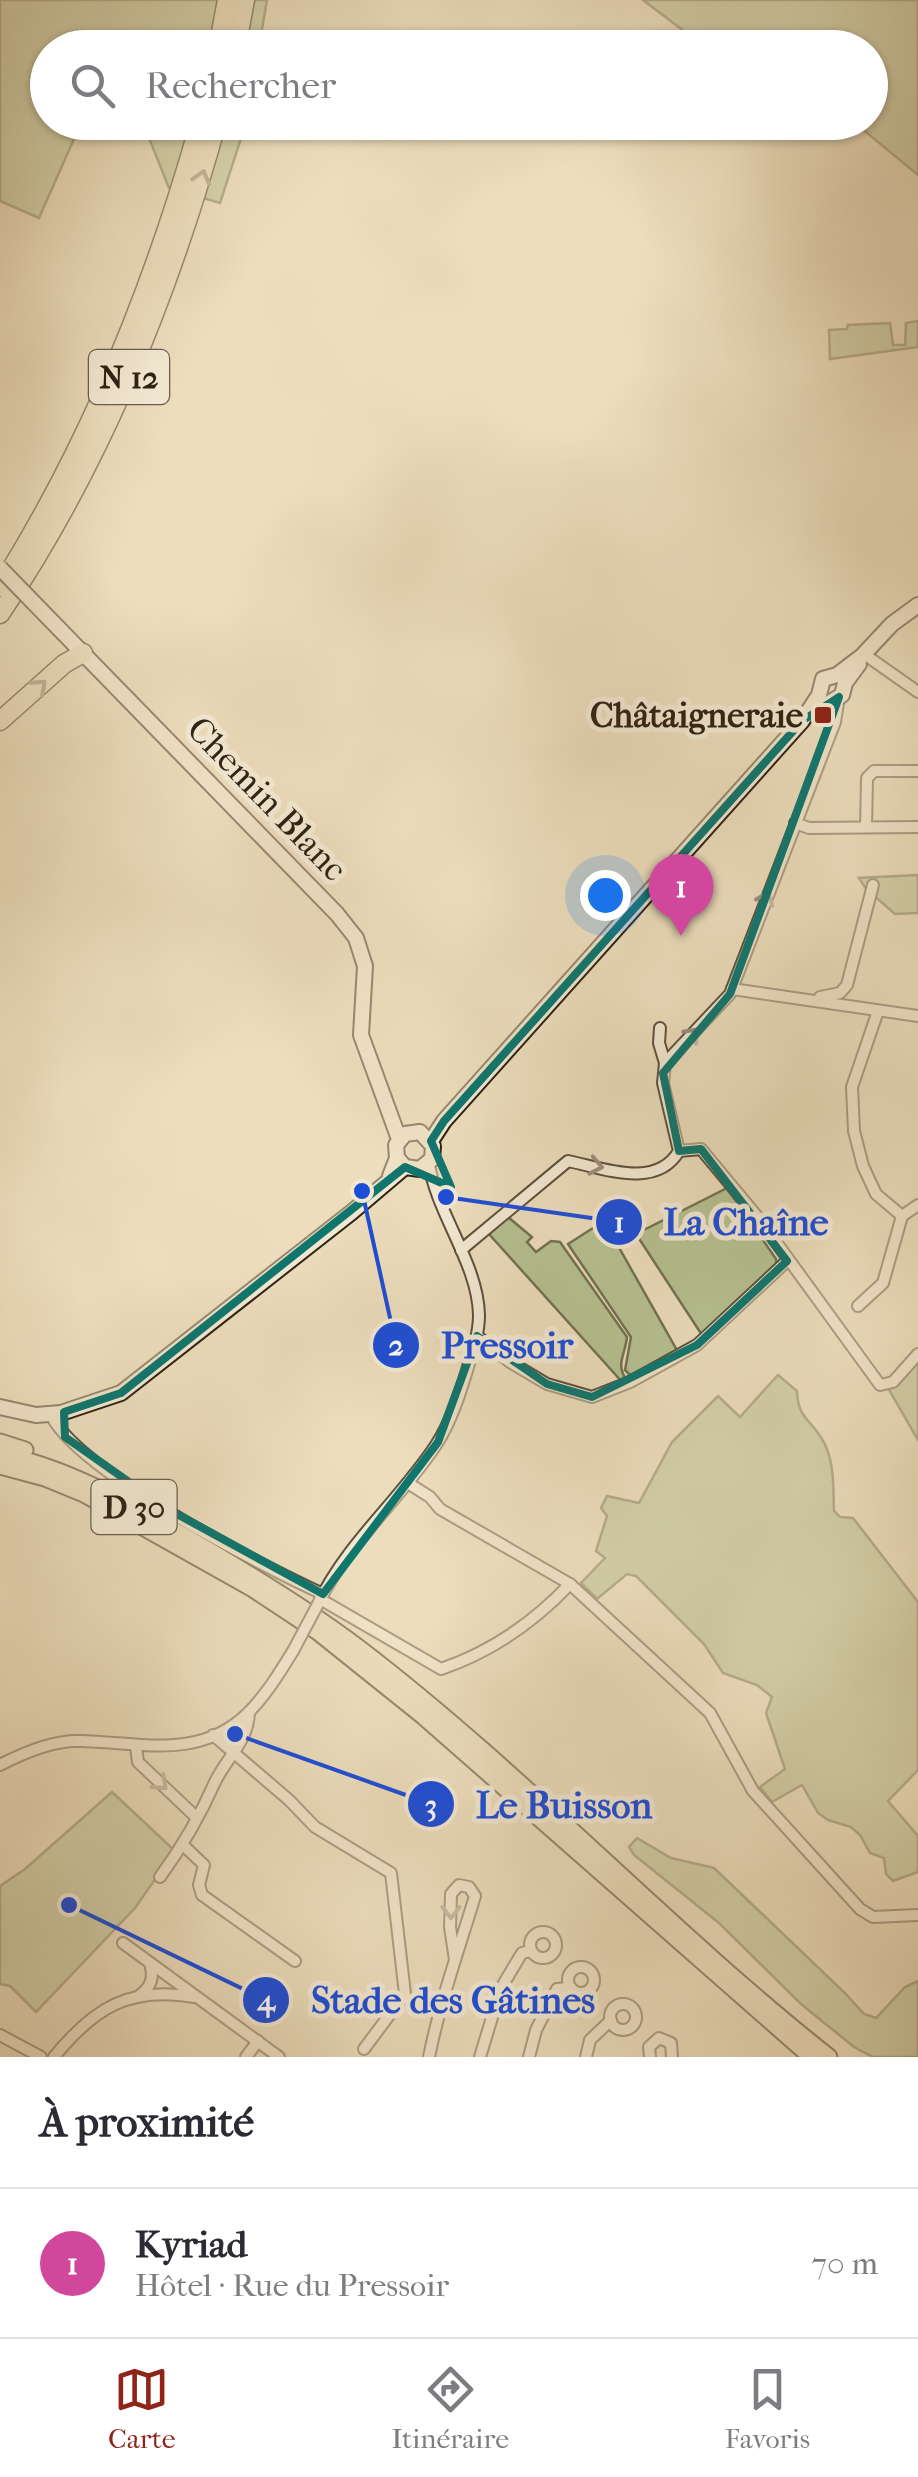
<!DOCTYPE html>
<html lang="fr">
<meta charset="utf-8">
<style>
body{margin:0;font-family:"IM FELL French Canon",serif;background:#f2f2f3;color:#2b2b33}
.you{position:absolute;left:605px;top:895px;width:35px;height:35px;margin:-25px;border:8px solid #fff;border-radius:50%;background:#1a73e8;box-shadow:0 0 0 15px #1a73e833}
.badge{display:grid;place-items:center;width:65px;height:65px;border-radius:50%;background:#8f2418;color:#fff;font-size:32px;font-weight:700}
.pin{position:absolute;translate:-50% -82px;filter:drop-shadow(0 2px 5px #0008)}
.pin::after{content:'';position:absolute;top:52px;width:35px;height:30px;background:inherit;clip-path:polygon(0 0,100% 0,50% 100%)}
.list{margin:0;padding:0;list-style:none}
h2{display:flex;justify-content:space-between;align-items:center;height:130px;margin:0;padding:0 40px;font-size:42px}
h2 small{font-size:32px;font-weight:400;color:#7c7c81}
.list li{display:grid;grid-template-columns:65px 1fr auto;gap:30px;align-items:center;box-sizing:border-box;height:150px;padding:0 40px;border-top:2px solid #e1e1e2}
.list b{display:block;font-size:38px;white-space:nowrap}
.list p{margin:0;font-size:32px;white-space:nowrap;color:#7c7c81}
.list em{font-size:32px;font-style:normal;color:#7c7c81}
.icon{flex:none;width:55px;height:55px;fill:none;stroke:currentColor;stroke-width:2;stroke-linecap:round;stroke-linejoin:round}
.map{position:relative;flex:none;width:918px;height:2057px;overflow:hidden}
.search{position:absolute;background:#fff;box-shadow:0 2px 8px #0004;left:30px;right:30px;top:30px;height:110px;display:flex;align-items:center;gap:25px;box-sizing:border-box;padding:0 35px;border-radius:55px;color:#7c7c81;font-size:38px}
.sheet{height:280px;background:#fff}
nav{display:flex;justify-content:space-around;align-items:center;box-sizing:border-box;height:140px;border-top:2px solid #e1e1e2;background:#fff;font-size:28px;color:#7c7c81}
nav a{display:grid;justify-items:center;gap:5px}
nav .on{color:#8f2418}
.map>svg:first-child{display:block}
.green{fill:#b6c192;stroke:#727252;stroke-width:2.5}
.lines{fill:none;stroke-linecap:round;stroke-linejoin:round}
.street-casing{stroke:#5e513d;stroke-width:14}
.secondary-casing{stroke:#2e2213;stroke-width:18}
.primary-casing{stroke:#2e2213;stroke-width:19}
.highway-casing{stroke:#2e2213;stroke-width:21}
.street{stroke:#f3e9d3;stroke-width:10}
.secondary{stroke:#f3e9d3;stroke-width:14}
.primary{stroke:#ecddbc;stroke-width:15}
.highway{stroke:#ecddbc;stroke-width:18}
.street-bridge-casing{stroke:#5e513d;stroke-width:14;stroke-linecap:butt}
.secondary-bridge-casing{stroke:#2e2213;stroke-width:18;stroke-linecap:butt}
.street-bridge{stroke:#f3e9d3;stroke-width:10}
.secondary-bridge{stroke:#f3e9d3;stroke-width:14}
.oneway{stroke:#8d8068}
.oneway2{stroke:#9a8f7d}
.marked{fill:none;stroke:#0f766e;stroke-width:8;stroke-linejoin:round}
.poi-dot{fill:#8f2418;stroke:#f3e9d3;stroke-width:4}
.labels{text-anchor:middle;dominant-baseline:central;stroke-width:10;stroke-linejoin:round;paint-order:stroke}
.shield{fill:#f3e9d3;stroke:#695e4d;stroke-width:2.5}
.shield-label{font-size:32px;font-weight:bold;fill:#2e2213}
.poi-label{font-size:35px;font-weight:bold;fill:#2e2213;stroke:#f3e9d3;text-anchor:end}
.street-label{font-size:35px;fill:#2e2213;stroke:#f3e9d3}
.leader{fill:none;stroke:#1d4ed8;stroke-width:4}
.callout-dot{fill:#1d4ed8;stroke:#f3e9d3;stroke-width:4}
.mark-label{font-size:30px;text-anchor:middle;font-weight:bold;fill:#fff}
.callout-label{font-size:38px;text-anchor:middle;font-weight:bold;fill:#1d4ed8;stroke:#f3e9d3;stroke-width:10;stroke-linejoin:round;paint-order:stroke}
</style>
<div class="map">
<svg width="918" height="2057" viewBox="0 0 918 2057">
<rect width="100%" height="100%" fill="#ecddbc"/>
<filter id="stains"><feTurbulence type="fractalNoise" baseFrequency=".002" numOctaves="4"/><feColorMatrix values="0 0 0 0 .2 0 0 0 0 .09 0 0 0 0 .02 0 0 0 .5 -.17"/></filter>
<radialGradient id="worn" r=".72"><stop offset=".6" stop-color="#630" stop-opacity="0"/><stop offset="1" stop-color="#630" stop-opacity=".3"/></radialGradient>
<g class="green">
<path d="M 0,0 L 267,0 L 259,47 L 48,48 L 48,122 L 81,123 L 39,218 L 0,201 Z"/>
<path d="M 643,0 L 918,0 L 918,175 L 855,123 L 870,122 L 870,48 L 705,47 Z"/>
<path d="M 143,123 L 246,123 L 220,203 L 169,188 Z"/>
<path d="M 918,321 L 918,347 L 830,359 L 829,330 L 847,329 L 848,325 L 890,323 L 893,345 L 905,345 L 906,323 Z"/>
<path d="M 918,875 L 918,913 L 895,914 L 866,889 L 859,878 Z"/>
<path d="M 727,1188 L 776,1259 L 777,1266 L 702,1335 L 636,1234 Z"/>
<path d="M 508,1217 L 532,1237 L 527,1242 L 536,1252 L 551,1241 L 560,1242 L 627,1337 C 625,1356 615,1364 627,1381 L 623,1383 L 488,1233 Z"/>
<path d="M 604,1221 L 678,1352 L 632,1377 L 625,1370 L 631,1337 L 568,1244 Z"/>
<path d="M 918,1360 L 918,1440 L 888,1388 L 895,1386 Z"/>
<path d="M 778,1375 L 797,1391 C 798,1418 809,1418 822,1439 C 835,1460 833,1488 834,1511 L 840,1517 L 853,1518 L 918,1602 L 918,1770 L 888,1801 L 918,1836 L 918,1872 L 893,1881 L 886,1874 L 884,1858 L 870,1853 L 860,1835 L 851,1827 L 828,1820 L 818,1813 L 802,1785 L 772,1802 L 760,1787 L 785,1769 L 766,1713 L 772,1697 L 757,1685 L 723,1673 L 704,1644 L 636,1576 L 627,1574 L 597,1599 L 581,1583 L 605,1558 L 596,1551 L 607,1516 L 601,1508 L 607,1496 L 639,1503 L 672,1442 L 718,1396 L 740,1417 Z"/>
<path d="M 112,1792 L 175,1851 L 135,1908 L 36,2012 L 10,1986 L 0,1984 L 0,1886 L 25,1869 Z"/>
<path d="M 637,1838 L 671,1858 L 714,1868 L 845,1993 L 864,2014 L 876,2018 L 905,1987 L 918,1981 L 918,2057 L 873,2057 L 854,2047 L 801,2004 L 719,1923 L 634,1855 L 629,1847 Z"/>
</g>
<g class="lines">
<g class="street-casing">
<g id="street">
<path d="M 864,654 L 918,692"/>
<path d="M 795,823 L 809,828 L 918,827"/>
<path d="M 866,827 L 867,778 L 874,771 L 918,771"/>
<path d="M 732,989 L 918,1016"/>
<path d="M 820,997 L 840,993 L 847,985 L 873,885"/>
<path d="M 878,1011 L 852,1087 L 854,1131 L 863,1166 L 876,1194 L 902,1216"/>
<path d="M 660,1028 L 659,1043 L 665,1063"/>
<path d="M 679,1151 L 701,1149 L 760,1220 L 880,1385 L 893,1382 L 918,1354"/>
<path d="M 461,1250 L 568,1161 C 603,1168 656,1190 679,1151 L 663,1083 L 665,1063 L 730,994 L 835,722 L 839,697"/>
<path d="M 858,1306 L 883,1283 L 902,1216 L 918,1205"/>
<path d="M 477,1336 L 510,1362 L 547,1384 L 592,1397 L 630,1382 L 697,1345 L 787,1261"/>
<path d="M 50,1413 C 75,1470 262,1566 323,1594"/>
<path d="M 408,1483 L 430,1497 L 440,1509 L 570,1584 L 710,1713 L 753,1791 L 860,1909 L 873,1917 L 918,1915"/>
<path d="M 320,1599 L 441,1669 C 491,1652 534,1622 570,1584"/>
<path d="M 318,1604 C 347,1543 399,1501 436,1445 C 451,1422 460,1394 468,1367 C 473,1351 479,1333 479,1315 C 478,1264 437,1214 429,1164"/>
<path d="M 213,1735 L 289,1800 L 315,1827 L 391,1873 L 405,1994 L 364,2049"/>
<path d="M 136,1747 L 138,1762 L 196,1817"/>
<path d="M 0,1765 C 23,1753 54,1740 80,1741 C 140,1742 199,1761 248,1713 C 266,1695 280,1672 293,1651"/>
<path d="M 183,1845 L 204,1865 L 199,1885 L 202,1895 L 295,1961"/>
<path d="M 160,1877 C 182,1847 200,1816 215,1782 C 227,1757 248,1742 249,1712"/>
<circle cx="543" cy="1945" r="13"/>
<path d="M 123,1943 L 279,2057"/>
<circle cx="581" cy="1980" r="13"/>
<path d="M 140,1995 C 152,1986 154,1977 150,1963"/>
<circle cx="623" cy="2017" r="13"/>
<path d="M 0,2035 L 41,2057"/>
<path d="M 54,2057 C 94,2008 129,1986 194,1997"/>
<path d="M 246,2057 L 258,2041"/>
<path d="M 429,2057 C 440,2002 459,1949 475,1896 L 469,1887 L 459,1885 L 451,1894 L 450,1927 L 455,1960"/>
<path d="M 480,2057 L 501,1988 L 522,1953 L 531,1951"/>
<path d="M 529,2057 L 536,2030 L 557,1989 L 571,1988"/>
<path d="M 586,2057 L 590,2040 L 611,2020"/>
<path d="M 650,2057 L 649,2047 L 659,2038 L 671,2043 L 672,2057"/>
</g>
</g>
<g class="secondary-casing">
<g id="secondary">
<path d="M 34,603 L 337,914 L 356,938 L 365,966 L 361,1035 L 399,1139"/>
<path d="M 815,712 L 842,695 L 845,683 L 859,664"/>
<path d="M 431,1141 L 444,1121 L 802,721 L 819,695 L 823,679 L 837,675 L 862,656 L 892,624 L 918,605"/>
<path d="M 390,1176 L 397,1158 L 396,1145 L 405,1134 L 420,1132 L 433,1146 L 432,1159 L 420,1169 L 405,1167 L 397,1158"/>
<path d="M 0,1407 L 36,1415 L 61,1413 L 121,1393 L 352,1212 L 405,1167"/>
</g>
</g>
<g class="primary-casing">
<g id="primary">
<path d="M 0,1442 L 25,1450"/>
<path d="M 0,1454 C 71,1468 131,1505 193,1541 C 250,1574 306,1608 359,1648 C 524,1774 666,1928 829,2057"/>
<path d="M 0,1466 L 45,1478 L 84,1494 L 253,1589 L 318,1632 L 424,1717 L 811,2057"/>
</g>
</g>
<g class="highway-casing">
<g id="highway">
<path d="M 218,48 L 227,0"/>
<path d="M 236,48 L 245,0"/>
<path d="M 0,587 C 91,443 154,286 200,122"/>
<path d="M 0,614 C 101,465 169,295 217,122"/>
<path d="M 0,721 L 64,664 L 83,653"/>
</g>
</g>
<use href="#street" class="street"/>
<use href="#secondary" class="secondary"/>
<use href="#primary" class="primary"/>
<use href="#highway" class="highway"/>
<g class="street-bridge-casing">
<path id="street-bridge" d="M 293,1651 L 318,1604"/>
</g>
<g class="secondary-bridge-casing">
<path id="secondary-bridge" d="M 0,568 L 34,603"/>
</g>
<use href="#street-bridge" class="street-bridge"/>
<use href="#secondary-bridge" class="secondary-bridge"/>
</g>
<defs><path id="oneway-chevron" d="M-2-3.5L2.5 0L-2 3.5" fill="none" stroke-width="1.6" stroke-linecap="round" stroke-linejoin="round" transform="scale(2.5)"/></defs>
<g class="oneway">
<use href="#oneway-chevron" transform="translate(202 177) rotate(-74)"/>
<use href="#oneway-chevron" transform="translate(40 686) rotate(-42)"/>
</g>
<g class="oneway2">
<use href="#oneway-chevron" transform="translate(766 898) rotate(-69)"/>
<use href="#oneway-chevron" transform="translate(693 1034) rotate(-47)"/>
<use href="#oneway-chevron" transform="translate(596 1166) rotate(11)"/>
<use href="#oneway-chevron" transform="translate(161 1784) rotate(43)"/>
<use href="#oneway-chevron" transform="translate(451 1912) rotate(90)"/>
</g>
<path d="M0 0H918V2057H0ZM 839,697 L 730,994 L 663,1073 L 679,1151 L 701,1149 L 787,1261 L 697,1345 L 592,1397 L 547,1384 L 477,1336 L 438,1442 L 323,1594 L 166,1508 L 65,1437 L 64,1412 L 121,1393 L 405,1167 L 451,1187 L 431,1141 L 444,1121 L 802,721 Z" fill="#ecddbc" fill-opacity=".55" fill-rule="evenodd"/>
<path class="marked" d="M 839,697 L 730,994 L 663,1073 L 679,1151 L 701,1149 L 787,1261 L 697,1345 L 592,1397 L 547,1384 L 477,1336 L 438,1442 L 323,1594 L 166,1508 L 65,1437 L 64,1412 L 121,1393 L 405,1167 L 451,1187 L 431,1141 L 444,1121 L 802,721 Z"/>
<rect class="poi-dot" x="813" y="705" width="20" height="20" rx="5"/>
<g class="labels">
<g class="shield">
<rect x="89" y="350" width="80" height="54" rx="8"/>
<rect x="91.5" y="1480" width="85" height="54" rx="8"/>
</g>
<g class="shield-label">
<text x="129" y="377">N 12</text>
<text x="134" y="1507">D 30</text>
</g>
<g class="poi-label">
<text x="803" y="715">Châtaigneraie</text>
</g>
<g class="street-label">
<text transform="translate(267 799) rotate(46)">Chemin Blanc</text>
</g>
</g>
<path class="leader" d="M446 1197L619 1222M362 1191L396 1345M235 1734L431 1804M69 1905L266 2000"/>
<g class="callout-dot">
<circle cx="446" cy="1197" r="10"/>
<circle cx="362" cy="1191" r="10"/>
<circle cx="235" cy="1734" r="10"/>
<circle cx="69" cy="1905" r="10"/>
<circle cx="619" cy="1222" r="25"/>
<circle cx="396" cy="1345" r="25"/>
<circle cx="431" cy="1804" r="25"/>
<circle cx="266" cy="2000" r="25"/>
</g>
<g class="mark-label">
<text x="619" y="1232">1</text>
<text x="396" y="1355">2</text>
<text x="431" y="1815">3</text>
<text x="266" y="2010">4</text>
</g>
<g class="callout-label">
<text x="746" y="1235">La Chaîne</text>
<text x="507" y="1358">Pressoir</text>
<text x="564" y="1818">Le Buisson</text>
<text x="453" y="2013">Stade des Gâtines</text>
</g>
<rect width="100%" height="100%" filter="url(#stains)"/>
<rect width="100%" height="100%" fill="url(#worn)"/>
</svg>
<div class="you"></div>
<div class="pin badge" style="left:681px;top:936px;background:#d1479c">1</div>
<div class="search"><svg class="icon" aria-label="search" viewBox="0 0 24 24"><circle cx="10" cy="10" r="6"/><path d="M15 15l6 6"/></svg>Rechercher</div>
</div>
<section class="sheet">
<h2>À proximité<small></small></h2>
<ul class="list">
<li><span class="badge" style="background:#d1479c">1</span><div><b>Kyriad</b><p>Hôtel · Rue du Pressoir</p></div><em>70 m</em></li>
</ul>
</section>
<nav>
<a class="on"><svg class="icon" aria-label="map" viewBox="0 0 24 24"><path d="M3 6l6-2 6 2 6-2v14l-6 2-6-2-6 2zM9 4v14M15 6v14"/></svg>Carte</a>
<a><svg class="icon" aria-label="directions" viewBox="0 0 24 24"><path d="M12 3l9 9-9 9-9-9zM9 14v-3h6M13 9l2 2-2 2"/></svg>Itinéraire</a>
<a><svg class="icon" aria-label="saved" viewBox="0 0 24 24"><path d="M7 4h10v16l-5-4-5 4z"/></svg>Favoris</a>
</nav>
